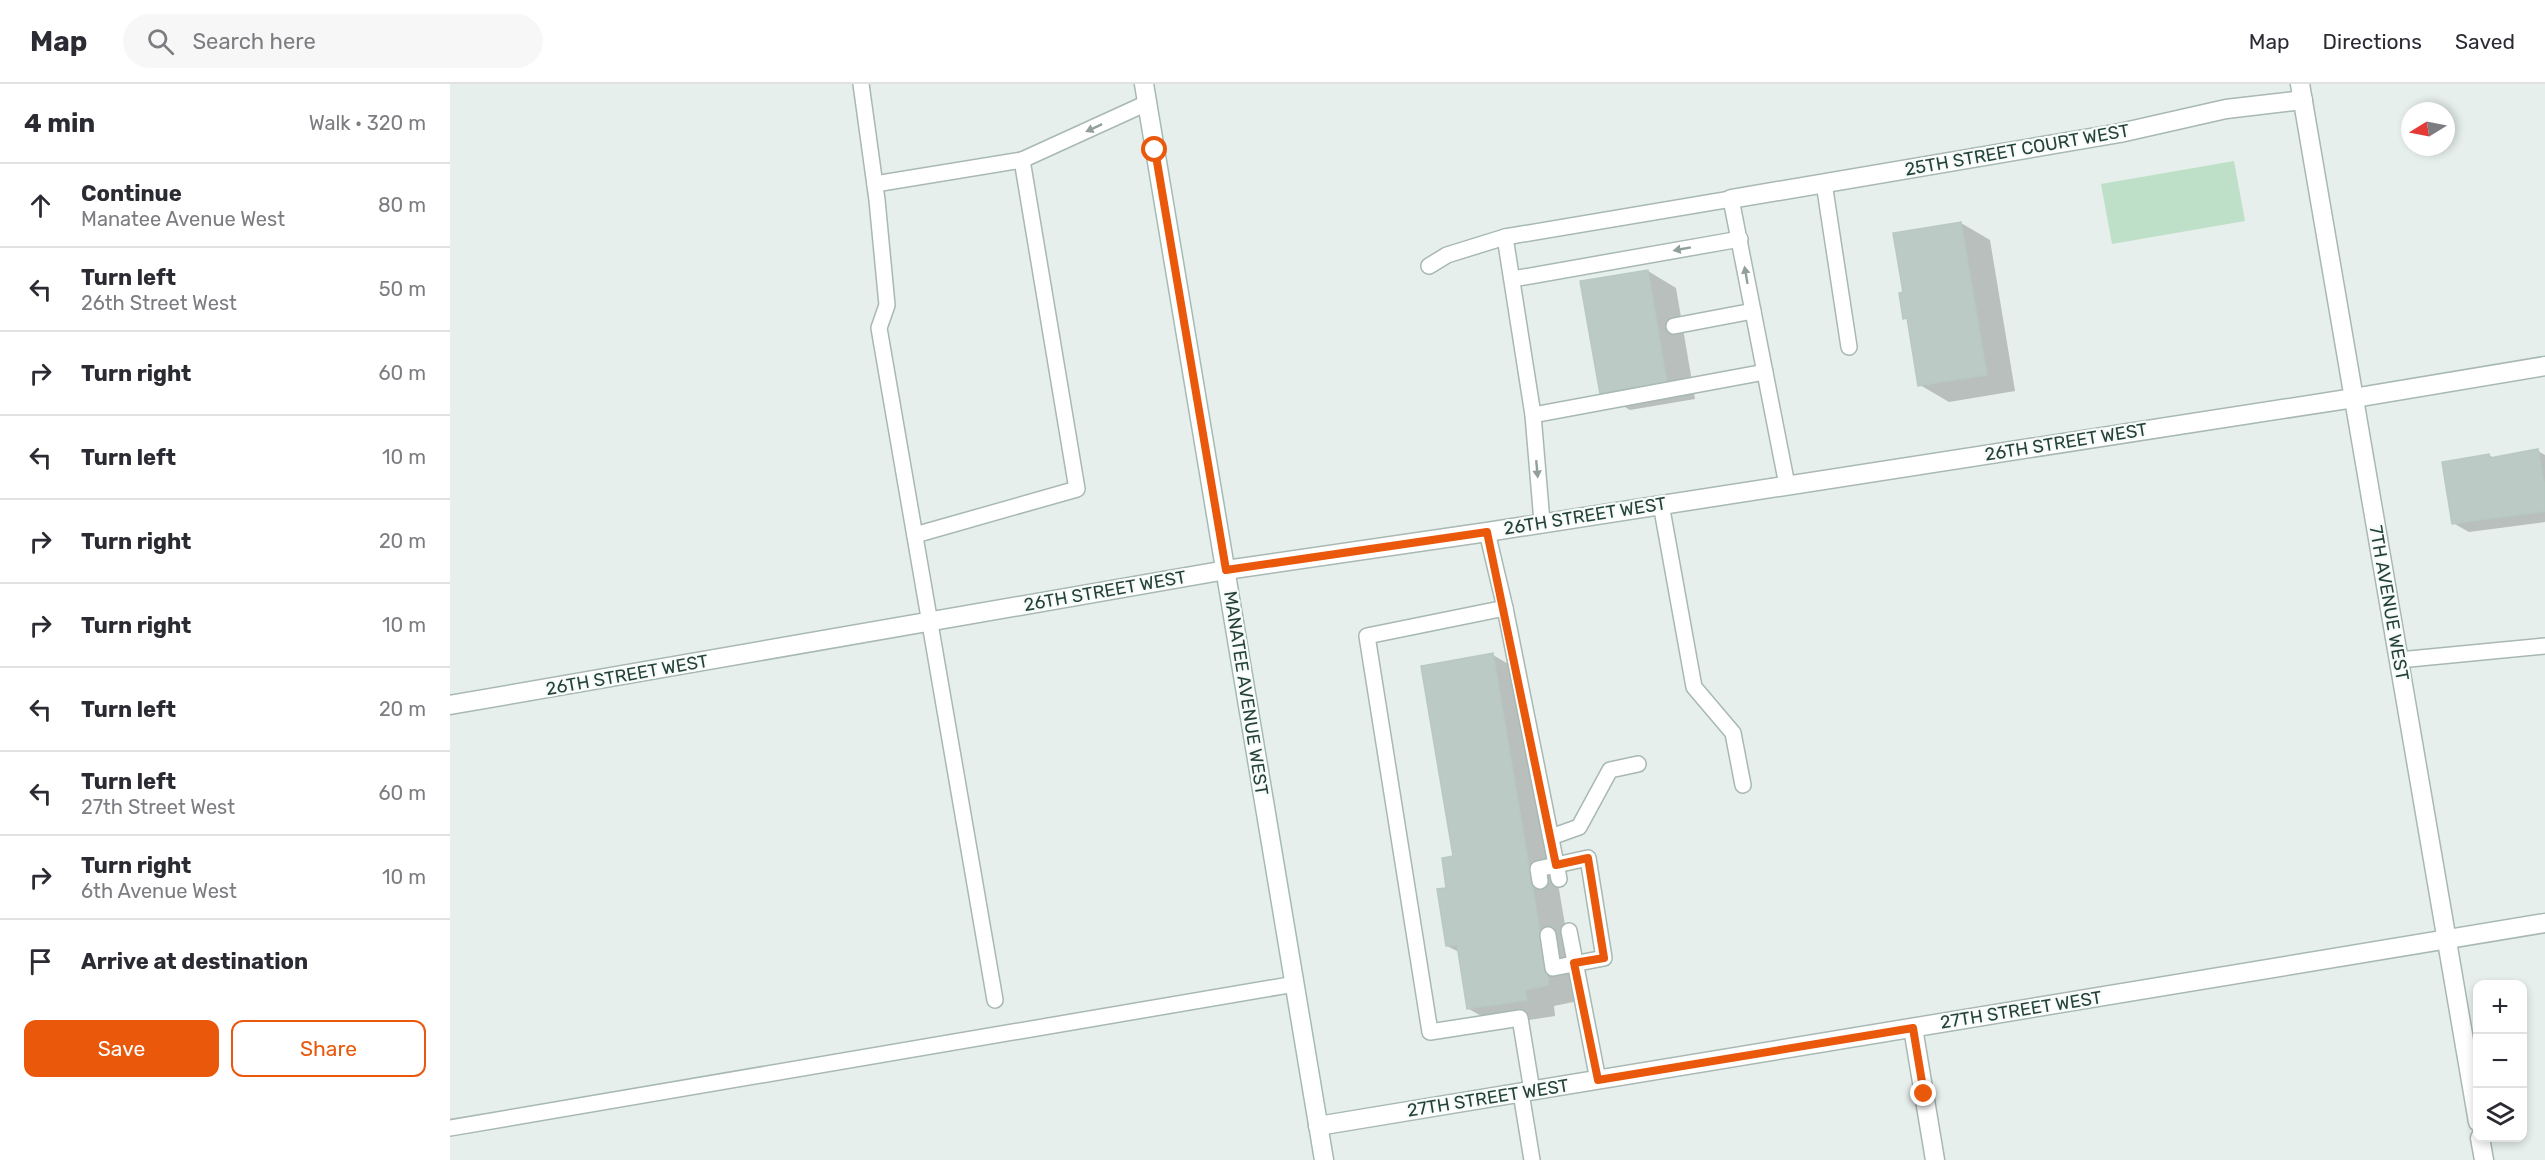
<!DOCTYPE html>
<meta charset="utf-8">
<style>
body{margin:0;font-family:Rubik,sans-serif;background:#f7f7f7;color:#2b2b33}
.controls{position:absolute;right:18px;bottom:18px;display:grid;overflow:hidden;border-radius:12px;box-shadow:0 3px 9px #0003}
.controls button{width:54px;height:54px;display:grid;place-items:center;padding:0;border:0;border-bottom:2px solid #e1e1e2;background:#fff;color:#2b2b33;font:30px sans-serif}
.compass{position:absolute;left:1951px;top:18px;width:54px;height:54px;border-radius:50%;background:#fff;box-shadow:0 3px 9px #0003;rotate:260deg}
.stop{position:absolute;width:18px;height:18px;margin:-14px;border:4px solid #ea580c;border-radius:50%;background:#fff}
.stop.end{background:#ea580c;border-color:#fff;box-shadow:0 2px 6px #0008}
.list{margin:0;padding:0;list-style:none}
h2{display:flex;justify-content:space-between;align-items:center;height:78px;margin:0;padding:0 24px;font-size:26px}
h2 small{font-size:20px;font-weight:400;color:#7c7c81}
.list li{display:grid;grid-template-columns:39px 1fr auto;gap:18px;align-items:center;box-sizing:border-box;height:84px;padding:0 24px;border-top:2px solid #e1e1e2}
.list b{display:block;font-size:22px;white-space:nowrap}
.list p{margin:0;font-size:20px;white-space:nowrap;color:#7c7c81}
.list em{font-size:20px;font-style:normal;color:#7c7c81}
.actions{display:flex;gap:12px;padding:18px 24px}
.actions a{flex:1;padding:14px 0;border:2px solid #ea580c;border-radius:12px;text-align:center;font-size:21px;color:#ea580c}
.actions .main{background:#ea580c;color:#fff}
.icon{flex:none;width:33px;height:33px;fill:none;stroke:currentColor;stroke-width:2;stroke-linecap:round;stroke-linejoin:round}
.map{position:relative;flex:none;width:2095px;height:1076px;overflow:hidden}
header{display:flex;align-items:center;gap:36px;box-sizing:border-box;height:84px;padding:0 30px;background:#fff;border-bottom:2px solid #e1e1e2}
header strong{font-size:28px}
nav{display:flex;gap:33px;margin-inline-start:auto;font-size:21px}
.search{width:420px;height:54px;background:#f7f7f7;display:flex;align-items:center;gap:15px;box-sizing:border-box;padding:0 21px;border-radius:33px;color:#7c7c81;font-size:22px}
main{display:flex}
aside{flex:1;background:#fff}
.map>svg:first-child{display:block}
.green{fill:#bfe0c8}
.shadow{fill:#0003}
.building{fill:#bbcac4;stroke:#b8c9c2;stroke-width:1.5}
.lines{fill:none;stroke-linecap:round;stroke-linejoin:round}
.service-casing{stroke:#a8b8b2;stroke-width:18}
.minor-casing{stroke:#a8b8b2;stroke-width:21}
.tertiary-casing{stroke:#a8b8b2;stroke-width:21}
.secondary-casing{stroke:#a4bbb3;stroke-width:21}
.service{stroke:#fff;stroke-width:15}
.minor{stroke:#fff;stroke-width:18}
.tertiary{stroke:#fff;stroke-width:18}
.secondary{stroke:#fff;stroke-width:18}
.oneway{fill:#92a09c}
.route{stroke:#ea580c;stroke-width:8}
.labels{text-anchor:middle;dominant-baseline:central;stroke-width:4.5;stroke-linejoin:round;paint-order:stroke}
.street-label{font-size:18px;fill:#24423a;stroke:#f7fbf9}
</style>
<header>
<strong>Map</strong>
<div class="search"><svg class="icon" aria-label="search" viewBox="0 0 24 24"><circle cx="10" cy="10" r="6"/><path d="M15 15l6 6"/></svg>Search here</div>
<nav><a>Map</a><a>Directions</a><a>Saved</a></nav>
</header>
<main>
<aside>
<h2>4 min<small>Walk · 320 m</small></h2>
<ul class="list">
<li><svg class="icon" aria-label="ahead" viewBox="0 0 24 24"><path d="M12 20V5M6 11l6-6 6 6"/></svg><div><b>Continue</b><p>Manatee Avenue West</p></div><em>80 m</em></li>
<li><svg class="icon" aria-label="left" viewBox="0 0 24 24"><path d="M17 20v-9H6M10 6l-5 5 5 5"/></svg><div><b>Turn left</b><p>26th Street West</p></div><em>50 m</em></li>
<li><svg class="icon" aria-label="right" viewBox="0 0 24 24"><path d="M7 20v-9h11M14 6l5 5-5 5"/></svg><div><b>Turn right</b></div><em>60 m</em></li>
<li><svg class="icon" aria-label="left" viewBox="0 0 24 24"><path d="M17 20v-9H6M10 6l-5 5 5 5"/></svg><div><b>Turn left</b></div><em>10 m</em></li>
<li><svg class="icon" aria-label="right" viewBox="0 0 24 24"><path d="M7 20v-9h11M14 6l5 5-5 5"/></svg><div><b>Turn right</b></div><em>20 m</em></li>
<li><svg class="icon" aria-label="right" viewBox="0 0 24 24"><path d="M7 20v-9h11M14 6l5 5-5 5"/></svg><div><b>Turn right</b></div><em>10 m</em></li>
<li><svg class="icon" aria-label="left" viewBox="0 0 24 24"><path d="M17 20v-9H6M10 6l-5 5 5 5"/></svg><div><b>Turn left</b></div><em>20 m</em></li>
<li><svg class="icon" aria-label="left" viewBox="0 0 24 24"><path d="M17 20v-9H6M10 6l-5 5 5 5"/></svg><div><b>Turn left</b><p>27th Street West</p></div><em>60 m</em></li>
<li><svg class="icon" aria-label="right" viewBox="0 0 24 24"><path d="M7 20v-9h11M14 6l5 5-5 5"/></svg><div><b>Turn right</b><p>6th Avenue West</p></div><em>10 m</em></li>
<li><svg class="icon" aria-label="arrive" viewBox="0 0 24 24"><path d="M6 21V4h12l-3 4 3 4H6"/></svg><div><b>Arrive at destination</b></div></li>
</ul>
<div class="actions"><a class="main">Save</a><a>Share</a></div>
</aside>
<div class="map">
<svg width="2095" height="1076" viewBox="0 0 2095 1076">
<rect width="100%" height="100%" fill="#e6efeb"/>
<path class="green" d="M 1784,77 L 1795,137 L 1662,160 L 1651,100 Z"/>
<g class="shadow">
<path d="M 1511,139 L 1540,156 L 1565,307 L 1499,318 L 1470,301 L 1459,236 L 1455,234 L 1454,209 Z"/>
<path d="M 1198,187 L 1226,204 L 1245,315 L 1180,326 L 1151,309 Z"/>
<path d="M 2088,367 L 2095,371 L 2095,438 L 2019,448 L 2003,439 L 2039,371 L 2045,375 Z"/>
<path d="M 1043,571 L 1072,588 L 1128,917 L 1104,922 L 1105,932 L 1047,941 L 1019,925 L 1009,868 L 997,862 L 998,805 Z"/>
</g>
<g class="building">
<path d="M 1511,138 L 1537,291 L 1468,302 L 1457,234 L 1453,235 L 1449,209 L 1453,208 L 1443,149 Z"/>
<path d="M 1198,186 L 1217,299 L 1150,310 L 1130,197 Z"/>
<path d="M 2088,365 L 2095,403 L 2095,427 L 2002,440 L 1992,378 L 2039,370 L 2040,374 Z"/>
<path d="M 1043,569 L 1099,901 L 1075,906 L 1077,916 L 1017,925 L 1007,861 L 996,862 L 987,805 L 996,804 L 992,774 L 1003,772 L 971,582 Z"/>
</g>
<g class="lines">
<g class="service-casing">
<g id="service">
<path d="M 411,0 L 427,116 L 437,221 L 429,244 L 545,916"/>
<path d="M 1374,99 L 1399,263"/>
<path d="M 425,100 L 572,76 L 697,19"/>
<path d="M 1055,153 L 1083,331 L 1092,438"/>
<path d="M 979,182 L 997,171 L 1055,153 L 1281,115 L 1337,401"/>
<path d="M 1063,195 L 1290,155"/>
<path d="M 1224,242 L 1303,227"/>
<path d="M 1083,331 L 1315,288"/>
<path d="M 1211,420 L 1244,603 L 1283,649 L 1293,701"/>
<path d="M 1037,448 L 1055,524 L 917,552 L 980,948 L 1070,934 L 1082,1007"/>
<path d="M 465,451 L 627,405 L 572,76"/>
<path d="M 1055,524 L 1109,795"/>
<path d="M 1949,576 L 2095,562"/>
<path d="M 1101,753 L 1129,743 L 1160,686 L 1188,680"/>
<path d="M 1090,797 L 1088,785 L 1138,774 L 1154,874 L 1103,884 L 1098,851"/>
<path d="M 1119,847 L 1148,996"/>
<path d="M 1071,1009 L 1082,1076"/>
<path d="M 0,1044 L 845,900"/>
</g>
</g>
<g class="minor-casing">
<g id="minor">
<path d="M 1850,0 L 2028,1038"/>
<path d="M 1281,115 L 1670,49 L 1776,25 L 1853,16"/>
<path d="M 0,621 L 776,486"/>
<path d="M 1463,944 L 1485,1076"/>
<path d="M 868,1042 L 2095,839"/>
<path d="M 2030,1054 L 2034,1076"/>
</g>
</g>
<g class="tertiary-casing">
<path id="tertiary" d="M 776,486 L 1037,448 L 1904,314 L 2095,282"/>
</g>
<g class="secondary-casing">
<path id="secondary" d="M 694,0 L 874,1076"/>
</g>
<use href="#service" class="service"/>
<use href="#minor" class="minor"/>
<use href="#tertiary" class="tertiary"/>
<use href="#secondary" class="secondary"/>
</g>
<defs><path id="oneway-solid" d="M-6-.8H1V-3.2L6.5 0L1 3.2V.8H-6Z" transform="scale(1.5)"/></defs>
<g class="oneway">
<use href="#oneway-solid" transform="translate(644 44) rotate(155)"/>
<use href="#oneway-solid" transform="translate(1232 165) rotate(170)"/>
<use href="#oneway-solid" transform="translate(1296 191) rotate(-100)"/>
<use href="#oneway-solid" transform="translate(1087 385) rotate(85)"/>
</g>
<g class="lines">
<path class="route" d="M 705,66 L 776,486 L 1037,448 L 1106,781 L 1138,774 L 1154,874 L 1124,879 L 1148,996 L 1463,944 L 1474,1010"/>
</g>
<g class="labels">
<g class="street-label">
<text transform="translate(1567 66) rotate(-10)">25TH STREET COURT WEST</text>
<text transform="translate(1616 358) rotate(-9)">26TH STREET WEST</text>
<text transform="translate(1135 432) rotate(-9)">26TH STREET WEST</text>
<text transform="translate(655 507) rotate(-10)">26TH STREET WEST</text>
<text transform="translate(1939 519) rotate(80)">7TH AVENUE WEST</text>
<text transform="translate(177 591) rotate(-10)">26TH STREET WEST</text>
<text transform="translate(796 609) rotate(81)">MANATEE AVENUE WEST</text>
<text transform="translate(1571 926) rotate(-9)">27TH STREET WEST</text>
<text transform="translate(1038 1014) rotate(-9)">27TH STREET WEST</text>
</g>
</g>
</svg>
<div class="controls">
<button>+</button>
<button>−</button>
<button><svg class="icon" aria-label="layers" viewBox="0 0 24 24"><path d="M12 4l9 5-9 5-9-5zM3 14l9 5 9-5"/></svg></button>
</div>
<svg class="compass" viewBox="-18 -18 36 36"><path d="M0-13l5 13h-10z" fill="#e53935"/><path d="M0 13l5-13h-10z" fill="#7c7c81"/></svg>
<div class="stop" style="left:705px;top:66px"></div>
<div class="stop end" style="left:1474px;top:1010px"></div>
</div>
</main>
